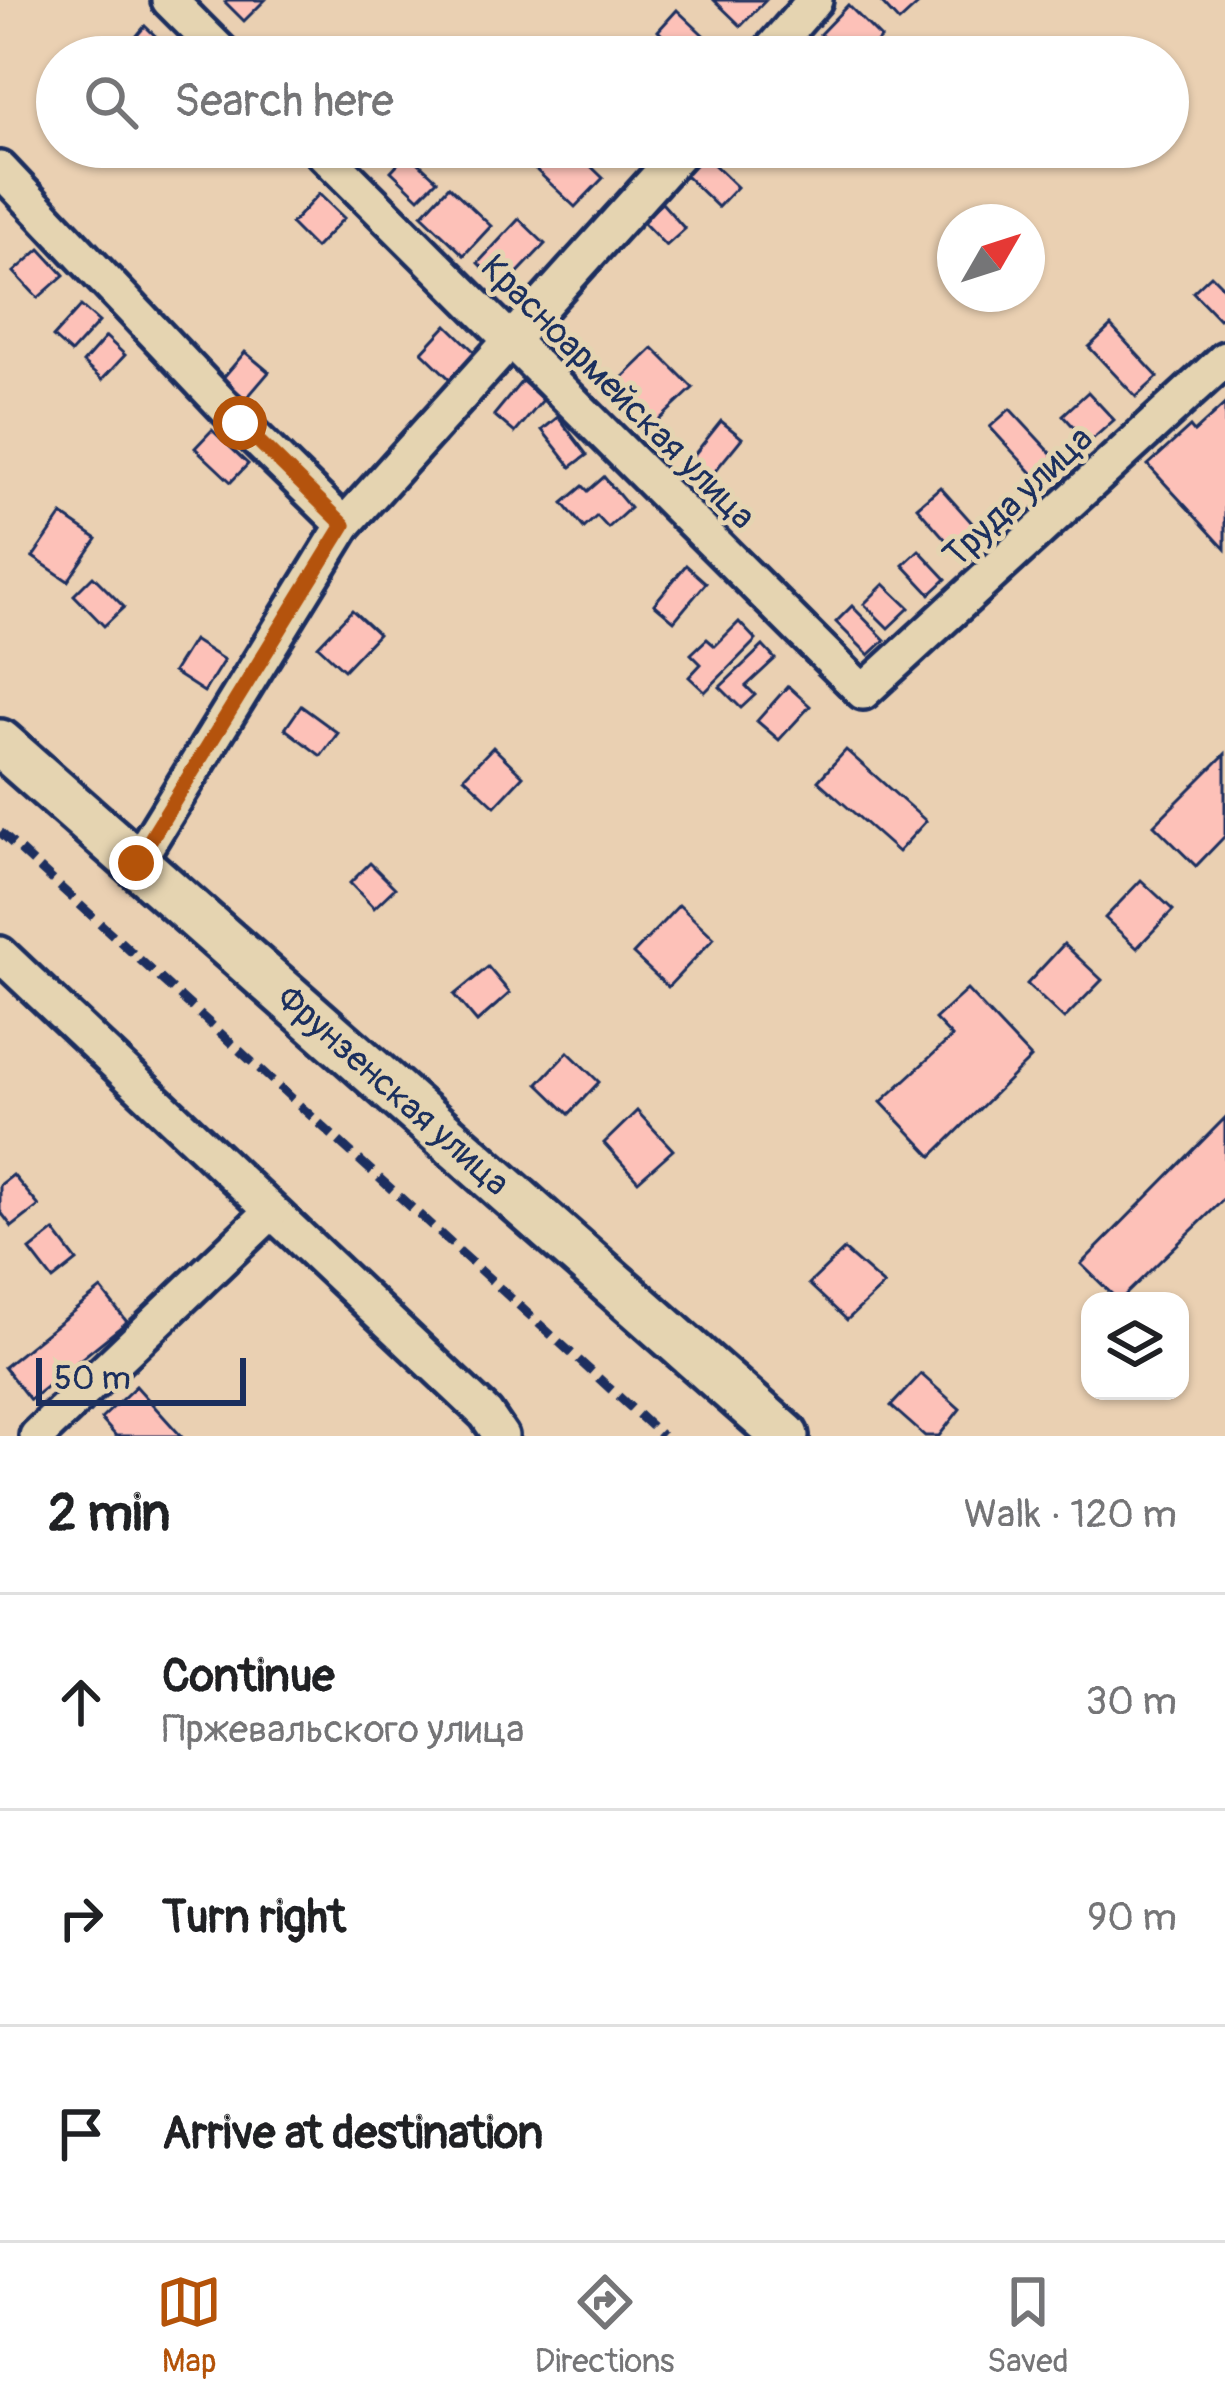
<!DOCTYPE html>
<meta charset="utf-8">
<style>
body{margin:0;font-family:Pangolin,sans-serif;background:#f6f6f6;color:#202124}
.controls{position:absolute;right:36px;bottom:36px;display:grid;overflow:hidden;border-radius:24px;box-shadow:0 3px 9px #0004}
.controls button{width:108px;height:108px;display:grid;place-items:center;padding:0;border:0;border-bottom:3px solid #e0e0e0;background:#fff;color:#202124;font:60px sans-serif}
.compass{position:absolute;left:937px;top:204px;width:108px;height:108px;border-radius:50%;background:#fff;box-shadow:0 3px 9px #0004;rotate:51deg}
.scale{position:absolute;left:36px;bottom:30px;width:210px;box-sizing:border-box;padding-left:12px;border:6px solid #1b2f5e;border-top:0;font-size:33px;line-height:42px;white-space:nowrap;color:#1b2f5e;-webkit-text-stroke:9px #e5d4b1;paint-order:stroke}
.stop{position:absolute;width:36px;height:36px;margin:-27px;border:9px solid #b45309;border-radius:50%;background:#fff}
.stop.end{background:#b45309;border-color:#fff;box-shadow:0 3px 12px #0008}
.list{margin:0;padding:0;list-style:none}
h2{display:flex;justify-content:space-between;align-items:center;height:156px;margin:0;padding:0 48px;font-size:51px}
h2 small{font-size:39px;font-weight:400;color:#757577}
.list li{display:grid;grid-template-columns:78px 1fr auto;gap:36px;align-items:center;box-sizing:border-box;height:216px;padding:0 48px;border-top:3px solid #e0e0e0}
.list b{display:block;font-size:45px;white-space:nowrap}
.list p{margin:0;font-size:39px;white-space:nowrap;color:#757577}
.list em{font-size:39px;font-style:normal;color:#757577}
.icon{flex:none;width:66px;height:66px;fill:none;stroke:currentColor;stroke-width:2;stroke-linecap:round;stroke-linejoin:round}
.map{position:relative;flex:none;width:1225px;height:1436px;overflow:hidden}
.search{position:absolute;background:#fff;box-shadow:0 3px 9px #0004;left:36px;right:36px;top:36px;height:132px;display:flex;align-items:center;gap:30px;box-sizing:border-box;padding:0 42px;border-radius:66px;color:#757577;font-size:45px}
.sheet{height:804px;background:#fff}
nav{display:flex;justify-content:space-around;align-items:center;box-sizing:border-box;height:168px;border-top:3px solid #e0e0e0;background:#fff;font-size:33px;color:#757577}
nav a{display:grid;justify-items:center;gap:6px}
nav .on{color:#b45309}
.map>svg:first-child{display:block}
.building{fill:#fdc1b8;stroke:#1b2f5e;stroke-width:3}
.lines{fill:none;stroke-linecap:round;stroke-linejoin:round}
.street-casing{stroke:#1b2f5e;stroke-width:42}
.secondary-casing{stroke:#1b2f5e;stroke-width:54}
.street{stroke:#e5d4b1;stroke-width:33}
.secondary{stroke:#e5d4b1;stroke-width:45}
.rail{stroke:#1b2f5e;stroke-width:9;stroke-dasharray:18 9;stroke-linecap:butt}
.route{stroke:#b45309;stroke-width:15}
.labels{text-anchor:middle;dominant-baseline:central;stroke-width:10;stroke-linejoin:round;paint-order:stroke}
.street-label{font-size:36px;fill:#1b2f5e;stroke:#e5d4b1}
</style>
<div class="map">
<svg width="1225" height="1436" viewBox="0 0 1225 1436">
<rect width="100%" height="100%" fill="#ead0b2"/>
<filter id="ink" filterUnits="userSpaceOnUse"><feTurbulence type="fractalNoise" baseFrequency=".00833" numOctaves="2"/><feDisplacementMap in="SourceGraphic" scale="24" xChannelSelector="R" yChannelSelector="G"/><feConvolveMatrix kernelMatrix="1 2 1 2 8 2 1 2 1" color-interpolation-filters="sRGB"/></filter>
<g filter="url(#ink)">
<g class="building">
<path d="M 227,0 L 265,0 L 244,21 L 225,2 Z"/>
<path d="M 714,0 L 766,0 L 741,26 Z"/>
<path d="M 879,0 L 923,0 L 899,22 Z"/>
<path d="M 848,5 L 881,38 L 862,57 L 843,57 L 820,34 Z"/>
<path d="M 677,10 L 717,48 L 708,57 L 685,57 L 658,31 Z"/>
<path d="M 145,26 L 172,52 L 168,57 L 119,57 Z"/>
<path d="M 309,38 L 329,57 L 291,57 Z"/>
<path d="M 548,147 L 571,147 L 603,178 L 575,207 L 531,165 Z"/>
<path d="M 408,153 L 437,180 L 419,198 L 391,171 Z"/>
<path d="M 702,153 L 737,187 L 718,207 L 683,173 Z"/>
<path d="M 449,186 L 491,226 L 464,255 L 422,215 Z"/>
<path d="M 319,194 L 344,218 L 315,248 L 291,224 Z"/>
<path d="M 662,203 L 685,229 L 666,246 L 642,221 Z"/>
<path d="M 519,219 L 545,244 L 503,288 L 478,263 Z"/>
<path d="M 40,249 L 64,275 L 38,298 L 14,272 Z"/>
<path d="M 1211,275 L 1225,289 L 1225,314 L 1219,319 L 1193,292 Z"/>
<path d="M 81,306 L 99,322 L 71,353 L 53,337 Z"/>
<path d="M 447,325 L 479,356 L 454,383 L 422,352 Z"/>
<path d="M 1111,326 L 1158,377 L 1136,397 L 1089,347 Z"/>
<path d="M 106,337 L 125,355 L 102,380 L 83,363 Z"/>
<path d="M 653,348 L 693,388 L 657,422 L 618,382 Z"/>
<path d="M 245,352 L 269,372 L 246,399 L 222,379 Z"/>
<path d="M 522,381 L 543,400 L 515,433 L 494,415 Z"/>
<path d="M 1088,392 L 1114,420 L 1088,443 L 1063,415 Z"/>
<path d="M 1225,404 L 1225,549 L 1148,465 L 1190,427 L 1194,432 Z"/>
<path d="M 1010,409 L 1063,466 L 1043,485 L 990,427 Z"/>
<path d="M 558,417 L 587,455 L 571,467 L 542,430 Z"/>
<path d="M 721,421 L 742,438 L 707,481 L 686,465 Z"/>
<path d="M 212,430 L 248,464 L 231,482 L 195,448 Z"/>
<path d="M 604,477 L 630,508 L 608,528 L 597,516 L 584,528 L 563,503 L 583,486 L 588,491 Z"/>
<path d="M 940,487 L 990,543 L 967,564 L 917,507 Z"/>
<path d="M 62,515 L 97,539 L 68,581 L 33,557 Z"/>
<path d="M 919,550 L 946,579 L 930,594 L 903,565 Z"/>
<path d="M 686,565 L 706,583 L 674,621 L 654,604 Z"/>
<path d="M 93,576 L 124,607 L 104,626 L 74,595 Z"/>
<path d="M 884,584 L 909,608 L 888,628 L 864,604 Z"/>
<path d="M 852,606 L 885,640 L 869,655 L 836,622 Z"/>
<path d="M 352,610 L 378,634 L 344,670 L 318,646 Z"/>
<path d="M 739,622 L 756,640 L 705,692 L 689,677 L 701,664 L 691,654 L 707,639 L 715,646 Z"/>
<path d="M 193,640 L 224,660 L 204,692 L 173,672 Z"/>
<path d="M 763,646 L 775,659 L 746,686 L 755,695 L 741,708 L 720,687 Z"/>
<path d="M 788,686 L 810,706 L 779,740 L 757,721 Z"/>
<path d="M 301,706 L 338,733 L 321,756 L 285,729 Z"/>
<path d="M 493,747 L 523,776 L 495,806 L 464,777 Z"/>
<path d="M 846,750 L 926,821 L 898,852 L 818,781 Z"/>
<path d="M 1225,754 L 1225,836 L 1196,866 L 1154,825 Z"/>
<path d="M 370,863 L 395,888 L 374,908 L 350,883 Z"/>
<path d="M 1141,880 L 1173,910 L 1137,948 L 1105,918 Z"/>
<path d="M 679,905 L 714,938 L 668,987 L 633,954 Z"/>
<path d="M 1064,944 L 1102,980 L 1064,1019 L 1027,984 Z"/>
<path d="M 488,967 L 510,993 L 477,1022 L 454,995 Z"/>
<path d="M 967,990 L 1031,1058 L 932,1156 L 881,1102 L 952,1037 L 935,1019 Z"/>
<path d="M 568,1052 L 599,1082 L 569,1114 L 538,1084 Z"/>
<path d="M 637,1111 L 673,1150 L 638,1181 L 604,1143 Z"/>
<path d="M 1225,1118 L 1225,1198 L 1119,1301 L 1081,1264 Z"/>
<path d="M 13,1175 L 39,1206 L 12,1227 L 0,1211 L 0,1185 Z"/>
<path d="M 54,1231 L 77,1261 L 53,1280 L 30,1250 Z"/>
<path d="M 844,1250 L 884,1285 L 847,1320 L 809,1284 Z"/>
<path d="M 101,1289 L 127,1322 L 30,1400 L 4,1367 Z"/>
<path d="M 921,1374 L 960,1409 L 939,1436 L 925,1436 L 891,1406 Z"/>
<path d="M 136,1386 L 181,1436 L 116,1436 L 101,1419 Z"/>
</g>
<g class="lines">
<g class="street-casing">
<g id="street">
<path d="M 169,0 L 226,57"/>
<path d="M 765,57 L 815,0"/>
<path d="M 317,147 L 863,692 L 1225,359"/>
<path d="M 0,169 L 240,423 L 344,525"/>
<path d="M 136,863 L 344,525 L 685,147"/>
<path d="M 0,954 L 486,1414 L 501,1436"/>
<path d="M 37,1436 L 271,1212"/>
</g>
</g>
<g class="secondary-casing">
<g id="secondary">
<path id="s1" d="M 0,743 L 785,1436"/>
</g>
</g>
<use href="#street" class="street"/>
<use href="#secondary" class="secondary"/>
<path class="rail" d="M 0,832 L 662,1436"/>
</g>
</g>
<g class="lines" filter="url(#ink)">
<path class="route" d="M 136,863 L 344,525 L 240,423"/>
</g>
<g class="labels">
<g class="street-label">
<text transform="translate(618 392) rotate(45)">Красноармейская улица</text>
<text transform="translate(1018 497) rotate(-43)">Труда улица</text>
<text stroke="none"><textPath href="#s1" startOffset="525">Фрунзенская улица</textPath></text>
</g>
</g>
</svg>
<div class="controls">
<button><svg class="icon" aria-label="layers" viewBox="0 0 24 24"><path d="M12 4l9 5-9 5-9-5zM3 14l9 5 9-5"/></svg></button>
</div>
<svg class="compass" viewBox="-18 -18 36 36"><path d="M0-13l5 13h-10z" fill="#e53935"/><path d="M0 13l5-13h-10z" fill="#757577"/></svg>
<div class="scale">50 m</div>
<div class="stop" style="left:240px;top:423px"></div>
<div class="stop end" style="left:136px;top:863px"></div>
<div class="search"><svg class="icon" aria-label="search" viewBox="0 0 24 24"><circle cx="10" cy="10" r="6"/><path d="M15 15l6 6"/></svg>Search here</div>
</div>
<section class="sheet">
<h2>2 min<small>Walk · 120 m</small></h2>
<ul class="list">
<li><svg class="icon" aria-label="ahead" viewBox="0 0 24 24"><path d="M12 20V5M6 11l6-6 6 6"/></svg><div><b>Continue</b><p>Пржевальского улица</p></div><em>30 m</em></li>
<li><svg class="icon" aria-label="right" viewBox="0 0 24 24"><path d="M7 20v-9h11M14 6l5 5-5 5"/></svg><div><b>Turn right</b></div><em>90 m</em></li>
<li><svg class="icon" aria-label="arrive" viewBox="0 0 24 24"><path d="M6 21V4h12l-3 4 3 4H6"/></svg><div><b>Arrive at destination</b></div></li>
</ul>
</section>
<nav>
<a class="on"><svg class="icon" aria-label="map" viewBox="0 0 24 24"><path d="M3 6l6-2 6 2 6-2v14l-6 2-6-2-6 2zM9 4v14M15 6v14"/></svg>Map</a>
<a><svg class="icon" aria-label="directions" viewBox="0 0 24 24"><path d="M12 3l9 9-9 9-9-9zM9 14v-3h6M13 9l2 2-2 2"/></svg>Directions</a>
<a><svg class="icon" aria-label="saved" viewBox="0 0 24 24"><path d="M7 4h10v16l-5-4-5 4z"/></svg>Saved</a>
</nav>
